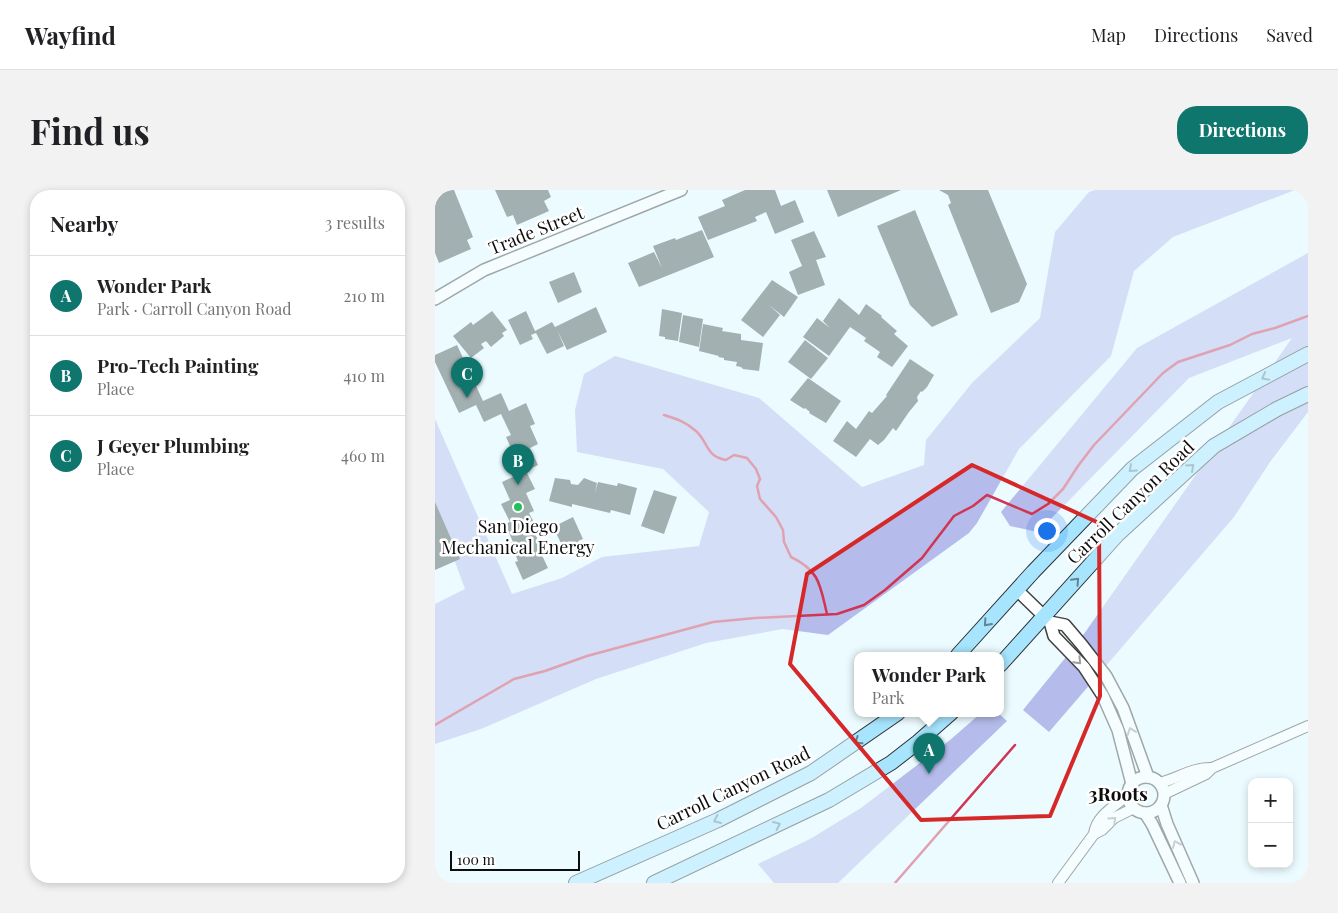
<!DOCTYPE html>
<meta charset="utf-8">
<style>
body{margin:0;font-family:"Playfair Display",serif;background:#f2f2f2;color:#202124}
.controls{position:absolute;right:15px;bottom:15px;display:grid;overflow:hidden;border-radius:10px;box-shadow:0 2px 8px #0003}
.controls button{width:45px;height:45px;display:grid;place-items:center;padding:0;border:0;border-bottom:1px solid #e0e0e0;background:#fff;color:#202124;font:25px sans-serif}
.scale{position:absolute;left:15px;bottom:12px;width:130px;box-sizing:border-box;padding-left:5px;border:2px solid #0d0d0d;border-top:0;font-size:14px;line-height:18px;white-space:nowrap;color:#0d0d0d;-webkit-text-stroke:4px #fff;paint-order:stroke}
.you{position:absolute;left:611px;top:340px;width:18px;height:18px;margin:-12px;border:4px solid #fff;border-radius:50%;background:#1a73e8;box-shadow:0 0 0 8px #1a73e833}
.badge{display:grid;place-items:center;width:32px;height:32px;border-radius:50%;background:#0f766e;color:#fff;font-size:16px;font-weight:700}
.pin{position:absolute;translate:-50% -41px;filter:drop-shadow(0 1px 2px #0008)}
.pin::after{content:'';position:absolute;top:26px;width:18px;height:15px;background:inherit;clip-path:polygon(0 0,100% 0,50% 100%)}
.popup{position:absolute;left:419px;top:462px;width:150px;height:65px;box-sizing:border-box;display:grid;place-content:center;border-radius:10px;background:#fff;filter:drop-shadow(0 1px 4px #0005);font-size:16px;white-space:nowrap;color:#757577}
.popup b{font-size:19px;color:#202124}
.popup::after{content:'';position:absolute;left:50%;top:100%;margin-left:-10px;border:10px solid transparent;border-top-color:#fff}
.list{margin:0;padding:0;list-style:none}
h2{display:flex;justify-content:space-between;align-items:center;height:65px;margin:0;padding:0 20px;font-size:21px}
h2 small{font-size:16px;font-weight:400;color:#757577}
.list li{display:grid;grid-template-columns:32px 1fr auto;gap:15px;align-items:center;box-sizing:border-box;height:80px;padding:0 20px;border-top:1px solid #e0e0e0}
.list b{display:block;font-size:19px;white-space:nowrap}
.list p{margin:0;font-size:16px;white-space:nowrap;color:#757577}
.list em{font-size:16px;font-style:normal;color:#757577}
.map{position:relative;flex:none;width:873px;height:693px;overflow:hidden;border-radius:20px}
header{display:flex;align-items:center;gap:30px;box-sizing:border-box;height:70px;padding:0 25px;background:#fff;border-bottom:1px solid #e0e0e0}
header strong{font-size:24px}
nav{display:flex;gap:28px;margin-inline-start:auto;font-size:18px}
.intro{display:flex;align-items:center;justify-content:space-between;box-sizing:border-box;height:120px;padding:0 30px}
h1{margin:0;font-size:35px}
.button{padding:12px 22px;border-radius:20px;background:#0f766e;color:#fff;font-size:18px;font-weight:700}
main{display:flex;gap:30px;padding:0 30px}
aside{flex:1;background:#fff;border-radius:20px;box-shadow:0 2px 8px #0003}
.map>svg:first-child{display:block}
.green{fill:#b5bbea}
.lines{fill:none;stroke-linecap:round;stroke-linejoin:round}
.stream{stroke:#d03553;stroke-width:2.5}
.building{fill:#495553}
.minor-casing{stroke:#404040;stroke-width:12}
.tertiary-casing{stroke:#404040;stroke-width:14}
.secondary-casing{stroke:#2f2f2f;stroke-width:16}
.minor{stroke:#fff;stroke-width:10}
.tertiary{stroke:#fff;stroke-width:11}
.secondary{stroke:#a7e5ff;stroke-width:14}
.oneway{stroke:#628492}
.oneway2{stroke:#9e9e9e}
.marked{fill:none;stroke:#d62828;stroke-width:4;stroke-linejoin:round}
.poi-dot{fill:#21c05b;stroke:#fff;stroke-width:2}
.labels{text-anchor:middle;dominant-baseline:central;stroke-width:5;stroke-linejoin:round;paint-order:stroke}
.street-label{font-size:18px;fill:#0d0d0d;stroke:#fff}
.poi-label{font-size:18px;fill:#0d0d0d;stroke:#fff}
.neighbourhood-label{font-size:19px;font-weight:bold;fill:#0d0d0d;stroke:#fff}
</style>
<header>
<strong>Wayfind</strong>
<nav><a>Map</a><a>Directions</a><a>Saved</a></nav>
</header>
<div class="intro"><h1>Find us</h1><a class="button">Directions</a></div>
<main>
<aside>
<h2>Nearby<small>3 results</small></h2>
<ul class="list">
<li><span class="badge">A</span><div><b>Wonder Park</b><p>Park · Carroll Canyon Road</p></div><em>210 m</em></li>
<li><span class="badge">B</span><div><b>Pro-Tech Painting</b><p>Place</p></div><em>410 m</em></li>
<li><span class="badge">C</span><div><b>J Geyer Plumbing</b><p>Place</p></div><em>460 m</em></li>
</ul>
</aside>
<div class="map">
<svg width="873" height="693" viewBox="0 0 873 693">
<rect width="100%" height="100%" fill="#ecfbff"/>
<g class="green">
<path d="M 660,0 L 860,0 L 738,47 L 699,81 L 676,166 L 584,259 L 542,333 L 534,343 L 393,445 L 348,439 L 271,453 L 161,489 L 46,539 L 0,554 L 0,414 L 30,399 L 0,318 L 0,229 L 77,404 L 127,388 L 167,367 L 264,356 L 274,322 L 228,279 L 142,262 L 140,220 L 149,184 L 180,166 L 324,208 L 427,297 L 489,275 L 491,250 L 537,193 L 605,128 L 620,42 L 654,2 Z"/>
<path d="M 873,63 L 873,222 L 835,272 L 799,327 L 614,542 L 588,520 L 644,451 L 857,148 L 754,188 L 603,342 L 575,336 L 566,322 L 702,158 Z"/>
<path d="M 546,523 L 563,523 L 572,531 L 403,693 L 339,693 L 323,674 L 375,649 L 426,618 L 515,550 Z"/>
</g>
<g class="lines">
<g class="stream">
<path d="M 229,225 C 242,229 251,232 261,241 C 274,253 270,266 291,270 L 299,265 L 312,268 L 321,279 L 325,289 L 322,296 L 325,309 L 341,327 L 348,340 L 349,352 L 356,367 C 385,381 385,395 392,424"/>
<path d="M 0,535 L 79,489 L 110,481 L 152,466 L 278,432 L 320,428 L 402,424 L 429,415 L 450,400 L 487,368 L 519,326 L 538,316 L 552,305 L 597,324 L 613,314 L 628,299 L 643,276 L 659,255 L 728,183 L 743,172 L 795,155 L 817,144 L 840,138 L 873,126"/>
<path d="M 460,693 L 580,555"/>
</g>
</g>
<g class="building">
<path d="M 0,0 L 19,0 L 38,47 L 32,50 L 36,59 L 4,73 L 0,63 Z"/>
<path d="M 60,0 L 113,0 L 116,7 L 109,11 L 114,21 L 82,35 L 78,25 L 72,27 Z"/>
<path d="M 310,0 L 340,0 L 346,16 L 360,10 L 369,32 L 340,44 L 331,22 L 320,27 L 322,31 L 273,50 L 263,27 L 290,16 L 287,10 Z"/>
<path d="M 392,0 L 466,0 L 403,27 Z"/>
<path d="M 504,0 L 553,0 L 592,94 L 584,112 L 556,123 L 513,15 L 516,13 L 513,5 Z"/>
<path d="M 480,20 L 523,125 L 497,137 L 475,115 L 442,36 Z"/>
<path d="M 267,40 L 279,67 L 204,97 L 193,73 L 219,62 L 227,78 L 218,56 L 240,48 L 241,50 Z"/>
<path d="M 379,41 L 391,67 L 381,70 L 390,95 L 363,105 L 354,82 L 367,76 L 356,50 Z"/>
<path d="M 139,82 L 147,102 L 123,113 L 114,92 Z"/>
<path d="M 337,90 L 363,107 L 349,127 L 334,115 L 345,125 L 328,147 L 306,130 Z"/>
<path d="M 404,108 L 424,125 L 431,114 L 447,126 L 446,127 L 462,141 L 459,144 L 473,156 L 457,177 L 442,167 L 445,162 L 429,151 L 434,144 L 431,148 L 415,137 L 394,166 L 368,147 L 382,128 L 395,138 L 388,131 Z"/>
<path d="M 161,117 L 172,142 L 132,160 L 122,140 L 129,156 L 112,164 L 101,143 L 96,145 L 98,149 L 85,155 L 73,130 L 91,121 L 100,141 L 117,132 L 120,137 Z"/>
<path d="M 227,119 L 247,123 L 243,151 L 230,149 L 230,147 L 224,146 Z"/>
<path d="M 57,121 L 72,140 L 67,143 L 69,146 L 56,157 L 51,151 L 46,154 L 49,158 L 36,168 L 18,146 L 36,132 L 38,135 Z"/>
<path d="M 248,125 L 268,129 L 264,157 L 244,152 Z"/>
<path d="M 268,134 L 288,138 L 287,141 L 306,144 L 306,150 L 328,153 L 324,181 L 308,179 L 306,177 L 301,176 L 302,172 L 289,170 L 289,168 L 283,167 L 284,166 L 264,161 Z"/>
<path d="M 370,150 L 393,168 L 376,189 L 353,172 Z"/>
<path d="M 22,155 L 48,211 L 66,203 L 74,221 L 91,213 L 100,234 L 95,236 L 103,254 L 95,258 L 103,275 L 91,281 L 100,299 L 91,303 L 99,321 L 94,323 L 103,340 L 99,342 L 108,360 L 105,361 L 113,378 L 88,390 L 80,372 L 83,371 L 75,353 L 78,352 L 70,334 L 75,332 L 66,314 L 75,310 L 67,292 L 78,287 L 70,269 L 79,265 L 71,247 L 76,245 L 66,224 L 49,232 L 41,215 L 24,223 L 0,172 L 0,165 Z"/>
<path d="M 475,169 L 499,185 L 492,197 L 487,202 L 486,201 L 482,207 L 483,211 L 474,222 L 461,241 L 458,238 L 449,250 L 443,255 L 435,249 L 421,267 L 398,251 L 412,231 L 421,239 L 434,221 L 437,223 L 452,206 L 451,205 Z"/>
<path d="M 373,188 L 406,211 L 391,233 L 374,223 L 375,222 L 370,218 L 369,219 L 355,210 Z"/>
<path d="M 120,288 L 135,290 L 136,294 L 143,295 L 149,288 L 162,293 L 160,303 L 163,292 L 182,296 L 183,293 L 202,298 L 195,325 L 176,320 L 175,323 L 137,314 L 137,317 L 114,311 Z"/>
<path d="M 219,300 L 242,307 L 229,344 L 206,336 Z"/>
<path d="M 0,312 L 25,369 L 0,380 Z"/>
<path d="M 138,327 L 148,349 L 143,351 L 145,354 L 130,361 L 118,337 Z"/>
</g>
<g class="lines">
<g class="minor-casing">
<g id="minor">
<path d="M 724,593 C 742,589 758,577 777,578"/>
<path d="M 729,604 L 771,584 L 777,578 L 873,536"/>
<path d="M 659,644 L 667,640 L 679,628 L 699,618"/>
<path d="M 623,693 L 659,644 C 661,626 680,616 693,605"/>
</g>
</g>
<g class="tertiary-casing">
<g id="tertiary">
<path d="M 0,109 L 49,80 L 246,0"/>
<path d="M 582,400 L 615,432 L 630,435 L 647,455 L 671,486 L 688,518 L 713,587"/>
<path d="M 615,432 L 619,446 L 649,477 L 668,506 L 683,540 L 697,594"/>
<circle cx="711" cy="605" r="18"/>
<path d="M 726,615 L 732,634 L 758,693"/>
<path d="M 710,623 L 717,634 L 745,693"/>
</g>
</g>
<g class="secondary-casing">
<g id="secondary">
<path d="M 523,465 L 598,382 L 697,279 L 783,212 L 873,164"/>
<path d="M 565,475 L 683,344 L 779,256 L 842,219 L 873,204"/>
<path d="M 141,693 L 283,630 L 376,583 L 463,523"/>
<path d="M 219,693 L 394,610 L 456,573 L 483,552 L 516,523"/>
</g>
</g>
<use href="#minor" class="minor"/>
<use href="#tertiary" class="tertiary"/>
<use href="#secondary" class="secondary"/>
</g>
<defs><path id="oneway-chevron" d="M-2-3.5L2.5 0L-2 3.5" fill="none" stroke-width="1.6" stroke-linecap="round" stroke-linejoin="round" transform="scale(1.25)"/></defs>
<g class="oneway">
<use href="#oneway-chevron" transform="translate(830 187) rotate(152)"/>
<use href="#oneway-chevron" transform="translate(756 277) rotate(-42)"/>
<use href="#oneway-chevron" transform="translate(697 279) rotate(138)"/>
<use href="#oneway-chevron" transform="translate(641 391) rotate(-47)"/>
<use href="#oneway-chevron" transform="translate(552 433) rotate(132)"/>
<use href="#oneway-chevron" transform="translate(423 551) rotate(146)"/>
<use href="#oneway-chevron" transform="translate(282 630) rotate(155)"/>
<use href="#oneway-chevron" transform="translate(342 635) rotate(-25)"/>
</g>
<g class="oneway2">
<use href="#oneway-chevron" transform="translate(643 471) rotate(46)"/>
<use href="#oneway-chevron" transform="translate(696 541) rotate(-110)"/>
<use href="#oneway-chevron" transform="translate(678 630) rotate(-42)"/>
<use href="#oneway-chevron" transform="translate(741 654) rotate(-114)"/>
</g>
<path d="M0 0H873V693H0ZM 537,275 L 664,333 L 665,506 L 615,626 L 486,630 L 355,474 L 372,384 Z" fill="#ecfbff" fill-opacity=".55" fill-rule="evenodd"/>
<path class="marked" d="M 537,275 L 664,333 L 665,506 L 615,626 L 486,630 L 355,474 L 372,384 Z"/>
<circle class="poi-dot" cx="83" cy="317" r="5"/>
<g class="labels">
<g class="street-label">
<text transform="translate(101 40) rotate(-22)">Trade Street</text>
<text transform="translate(695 312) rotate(-44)">Carroll Canyon Road</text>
<text transform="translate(298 598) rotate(-26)">Carroll Canyon Road</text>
</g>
<g class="poi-label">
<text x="83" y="336">San Diego<tspan x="83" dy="21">Mechanical Energy</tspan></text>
</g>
<g class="neighbourhood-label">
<text x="683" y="603">3Roots</text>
</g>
</g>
</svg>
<div class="controls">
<button>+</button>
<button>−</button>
</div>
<div class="scale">100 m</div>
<div class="you"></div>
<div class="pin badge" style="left:494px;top:584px">A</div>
<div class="popup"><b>Wonder Park</b>Park</div>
<div class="pin badge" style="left:83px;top:295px">B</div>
<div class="pin badge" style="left:32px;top:208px">C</div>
</div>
</main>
